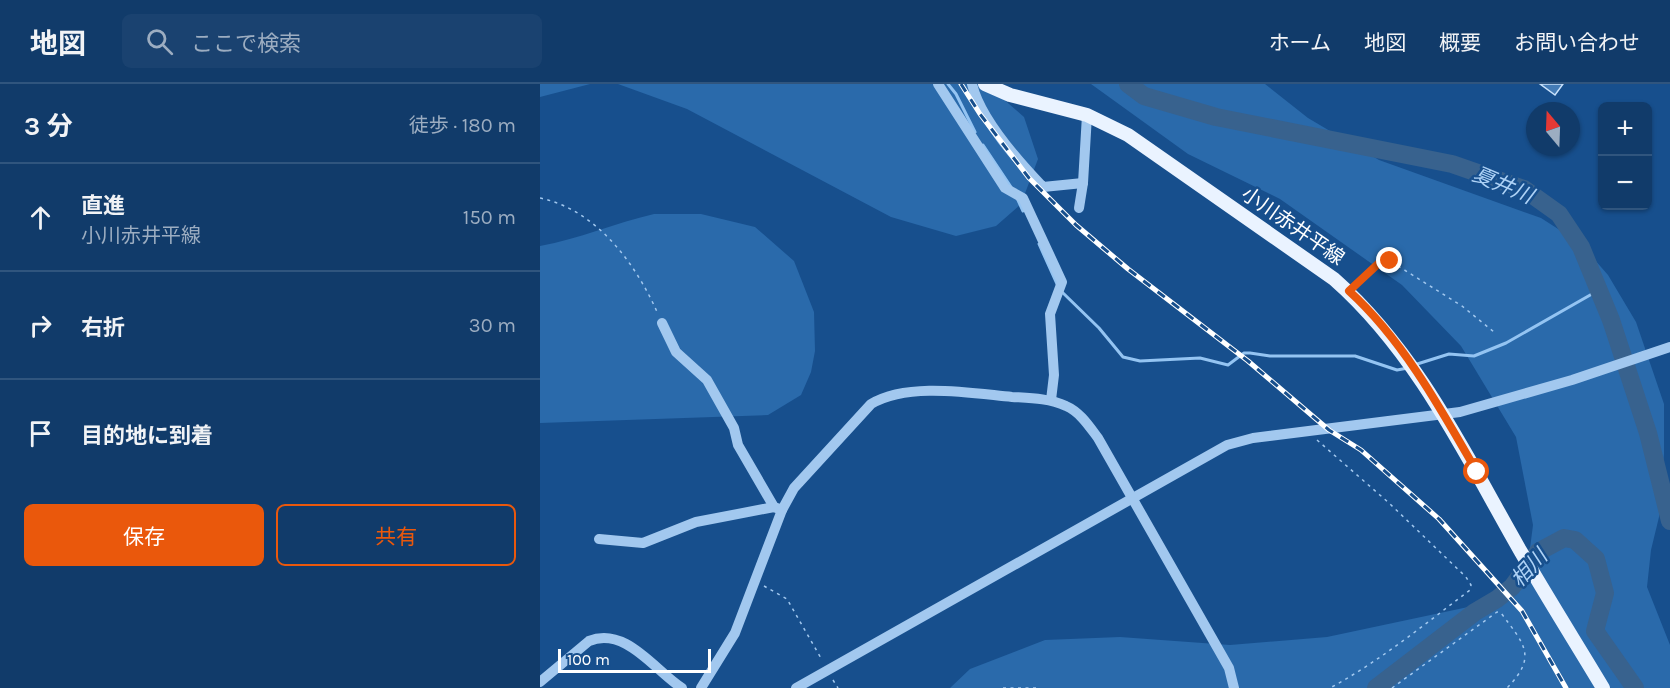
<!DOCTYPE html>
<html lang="ja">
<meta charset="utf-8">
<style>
body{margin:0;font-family:Karla,"Noto Sans JP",sans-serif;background:#1a4270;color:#f1f3f6}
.controls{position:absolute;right:18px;top:18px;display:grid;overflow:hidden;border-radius:9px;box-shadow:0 2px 4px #0004}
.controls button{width:54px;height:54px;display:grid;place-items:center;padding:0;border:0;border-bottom:2px solid #30557e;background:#113b6a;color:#f1f3f6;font:30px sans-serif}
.compass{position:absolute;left:986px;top:18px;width:54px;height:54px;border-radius:50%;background:#113b6a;box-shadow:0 2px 4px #0004;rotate:341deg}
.scale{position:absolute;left:18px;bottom:15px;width:153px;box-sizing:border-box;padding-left:6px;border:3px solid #fff;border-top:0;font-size:16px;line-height:21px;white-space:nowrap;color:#fff;-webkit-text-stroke:4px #174f8d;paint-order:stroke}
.stop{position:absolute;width:18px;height:18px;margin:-14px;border:4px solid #ea580c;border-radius:50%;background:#fff}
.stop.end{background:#ea580c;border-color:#fff;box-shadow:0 2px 6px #0008}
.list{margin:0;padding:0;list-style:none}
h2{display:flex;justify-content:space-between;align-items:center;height:78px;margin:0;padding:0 24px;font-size:26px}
h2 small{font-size:20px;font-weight:400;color:#9cadc1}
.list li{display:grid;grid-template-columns:39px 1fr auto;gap:18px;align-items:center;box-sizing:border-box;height:108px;padding:0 24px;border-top:2px solid #30557e}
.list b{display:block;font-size:22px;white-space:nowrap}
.list p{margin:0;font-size:20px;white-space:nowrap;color:#9cadc1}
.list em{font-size:20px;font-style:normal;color:#9cadc1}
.actions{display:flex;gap:12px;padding:18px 24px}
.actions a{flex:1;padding:14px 0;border:2px solid #ea580c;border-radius:9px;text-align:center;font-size:21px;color:#ea580c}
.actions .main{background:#ea580c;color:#fff}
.icon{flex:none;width:33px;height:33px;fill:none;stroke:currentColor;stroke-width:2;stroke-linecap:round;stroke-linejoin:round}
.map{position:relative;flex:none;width:1130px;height:604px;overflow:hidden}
header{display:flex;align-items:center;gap:36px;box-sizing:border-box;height:84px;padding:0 30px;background:#113b6a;border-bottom:2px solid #30557e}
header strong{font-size:28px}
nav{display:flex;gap:33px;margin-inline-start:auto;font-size:21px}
.search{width:420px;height:54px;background:#1a4270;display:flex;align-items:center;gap:15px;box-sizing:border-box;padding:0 21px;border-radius:9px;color:#9cadc1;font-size:22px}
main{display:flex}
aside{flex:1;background:#113b6a}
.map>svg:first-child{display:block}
.green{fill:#2a6aab}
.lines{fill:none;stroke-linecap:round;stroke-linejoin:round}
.stream{stroke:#94c4f2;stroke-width:3}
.river{stroke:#38628e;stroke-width:18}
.building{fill:#447cb7;stroke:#c8e1fb;stroke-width:1.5}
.path{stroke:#a2c8ef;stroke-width:1.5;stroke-dasharray:3 4.5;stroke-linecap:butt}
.minor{stroke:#a2c8ef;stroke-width:10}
.major{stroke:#eaf3ff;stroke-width:14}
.rail-casing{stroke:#fff;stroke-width:5}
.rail{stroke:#174f8d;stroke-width:3;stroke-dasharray:9;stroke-linecap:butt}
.route{stroke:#ea580c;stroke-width:8}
.labels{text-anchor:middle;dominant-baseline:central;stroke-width:5;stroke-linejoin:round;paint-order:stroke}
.street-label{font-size:20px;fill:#fff;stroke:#174f8d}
.water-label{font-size:21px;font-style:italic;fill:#aed2f6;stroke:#174f8d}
</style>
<header>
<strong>地図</strong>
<div class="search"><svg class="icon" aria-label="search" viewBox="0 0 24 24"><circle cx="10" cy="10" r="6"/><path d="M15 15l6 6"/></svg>ここで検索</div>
<nav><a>ホーム</a><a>地図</a><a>概要</a><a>お問い合わせ</a></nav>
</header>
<main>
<aside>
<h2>3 分<small>徒歩 · 180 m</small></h2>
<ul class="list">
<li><svg class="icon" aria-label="ahead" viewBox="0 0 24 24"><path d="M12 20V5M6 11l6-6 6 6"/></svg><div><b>直進</b><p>小川赤井平線</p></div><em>150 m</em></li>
<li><svg class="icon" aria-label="right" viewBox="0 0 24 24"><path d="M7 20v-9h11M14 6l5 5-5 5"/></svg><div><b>右折</b></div><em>30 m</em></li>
<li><svg class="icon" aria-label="arrive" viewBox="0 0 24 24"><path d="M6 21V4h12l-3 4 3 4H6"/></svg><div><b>目的地に到着</b></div></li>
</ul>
<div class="actions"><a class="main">保存</a><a>共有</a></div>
</aside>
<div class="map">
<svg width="1130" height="604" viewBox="0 0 1130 604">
<rect width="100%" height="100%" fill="#174f8d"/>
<g class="green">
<path d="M 0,0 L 446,0 L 484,33 L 498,75 L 481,120 L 456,142 L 416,152 L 351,133 L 147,25 L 78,0 L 50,0 L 0,13 Z"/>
<path d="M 551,0 L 725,0 L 768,34 L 839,76 L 1001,134 L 1040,159 L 1068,191 L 1096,238 L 1124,320 L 1124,370 L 1119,433 L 1111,466 L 1107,503 L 1130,561 L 1130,604 L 410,604 L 430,585 L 505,556 L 580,553 L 690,561 L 787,553 L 947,519 L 971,505 L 988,480 L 993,441 L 976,353 L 921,262 L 862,201 L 740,115 L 648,70 Z"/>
<path d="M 114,130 L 161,130 L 215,143 L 254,177 L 274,228 L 275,267 L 271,288 L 261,311 L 228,331 L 0,339 L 0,162 C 39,155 75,139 114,130 Z"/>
</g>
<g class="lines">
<g class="stream">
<path d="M 408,0 L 416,10 L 435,48"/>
<path d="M 443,61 L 471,103"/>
<path d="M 477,114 L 483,127"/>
<path d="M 499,160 L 517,200"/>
<path d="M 522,208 L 559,244 L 583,273 L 600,277 L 660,274 L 688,281 L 704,269 L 710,269 L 730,272 L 815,272 L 857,286 L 868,284"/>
<path d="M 874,281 L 909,270 L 934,272 L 966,259 L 1059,206"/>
</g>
<g class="river">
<path d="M 588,0 L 604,12 L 676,33 L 912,80 L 984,105 L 1019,130 L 1041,163 L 1071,236 L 1108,349 L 1130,437"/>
<path d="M 836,604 L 935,528 L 957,515 L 972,503 L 998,468 L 1024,454 L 1035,456 L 1056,475 L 1065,509 L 1055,547 L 1095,604"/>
</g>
</g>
<path class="building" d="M 1000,0 L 1023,0 L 1015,11 Z"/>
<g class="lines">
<g class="path">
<path d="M 0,114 C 57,126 96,180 118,230"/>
<path d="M 816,201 L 839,179 L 850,177 L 922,222 L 954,248"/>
<path d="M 777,356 L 849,419 L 926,493 L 931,501 L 930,506 C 885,540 840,577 790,604"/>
<path d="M 224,502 L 247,515 L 282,576"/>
<path d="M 293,596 L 298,604"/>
<path d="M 463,604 L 500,604"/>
<path d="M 852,604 L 957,528 L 961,529 C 984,560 998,572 967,604"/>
</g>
<g class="minor">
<path d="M 398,0 L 465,104 L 483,114 L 522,198 L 510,230 L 514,291 L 511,316"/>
<path d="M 432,0 C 440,34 479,78 503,103 L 543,99"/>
<path d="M 539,124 L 543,99 L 547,31"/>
<path d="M 122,239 L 136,268 L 167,296 L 194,344 L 198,361 L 234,423 L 242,426"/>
<path d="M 59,455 L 103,459 L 156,438 L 234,423"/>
<path d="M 0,598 L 49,557 C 86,542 115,587 142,604"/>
<path d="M 161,604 L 195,549 L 242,426 L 254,404 L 331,320 C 368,298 430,309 472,313 C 489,314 509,314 526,322 C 540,328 549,342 558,354 L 689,584 L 694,604"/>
<path d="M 256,604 L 687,361 L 713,354 L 920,328 L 1032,296 L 1130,263"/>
</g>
<path class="major" d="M 445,0 L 470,11 L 547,31 L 588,51 L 794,195 C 878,269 926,372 981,468 C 1007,513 1036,559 1063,604"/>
<g class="rail-casing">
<path id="rail" d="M 421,0 L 440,30 L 489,94 L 536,141 L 588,185 L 708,277 L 789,346 L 821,366 L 899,435 L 982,527 L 1026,604"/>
</g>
<use href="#rail" class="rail"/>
</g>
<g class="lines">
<path class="route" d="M 850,177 L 839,179 L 809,207 C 863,256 901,325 937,388"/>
</g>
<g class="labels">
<g class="street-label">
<text transform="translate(753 142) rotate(35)">小川赤井平線</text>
</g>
<g class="water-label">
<text transform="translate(963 101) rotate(23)">夏井川</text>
<text transform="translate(989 484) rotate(-47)">相川</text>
</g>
</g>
</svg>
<div class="controls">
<button>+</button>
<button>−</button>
</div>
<svg class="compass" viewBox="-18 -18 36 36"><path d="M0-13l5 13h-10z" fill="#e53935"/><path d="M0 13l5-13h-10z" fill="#9cadc1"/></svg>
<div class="scale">100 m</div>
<div class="stop" style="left:937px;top:388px"></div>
<div class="stop end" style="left:850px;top:177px"></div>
</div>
</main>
